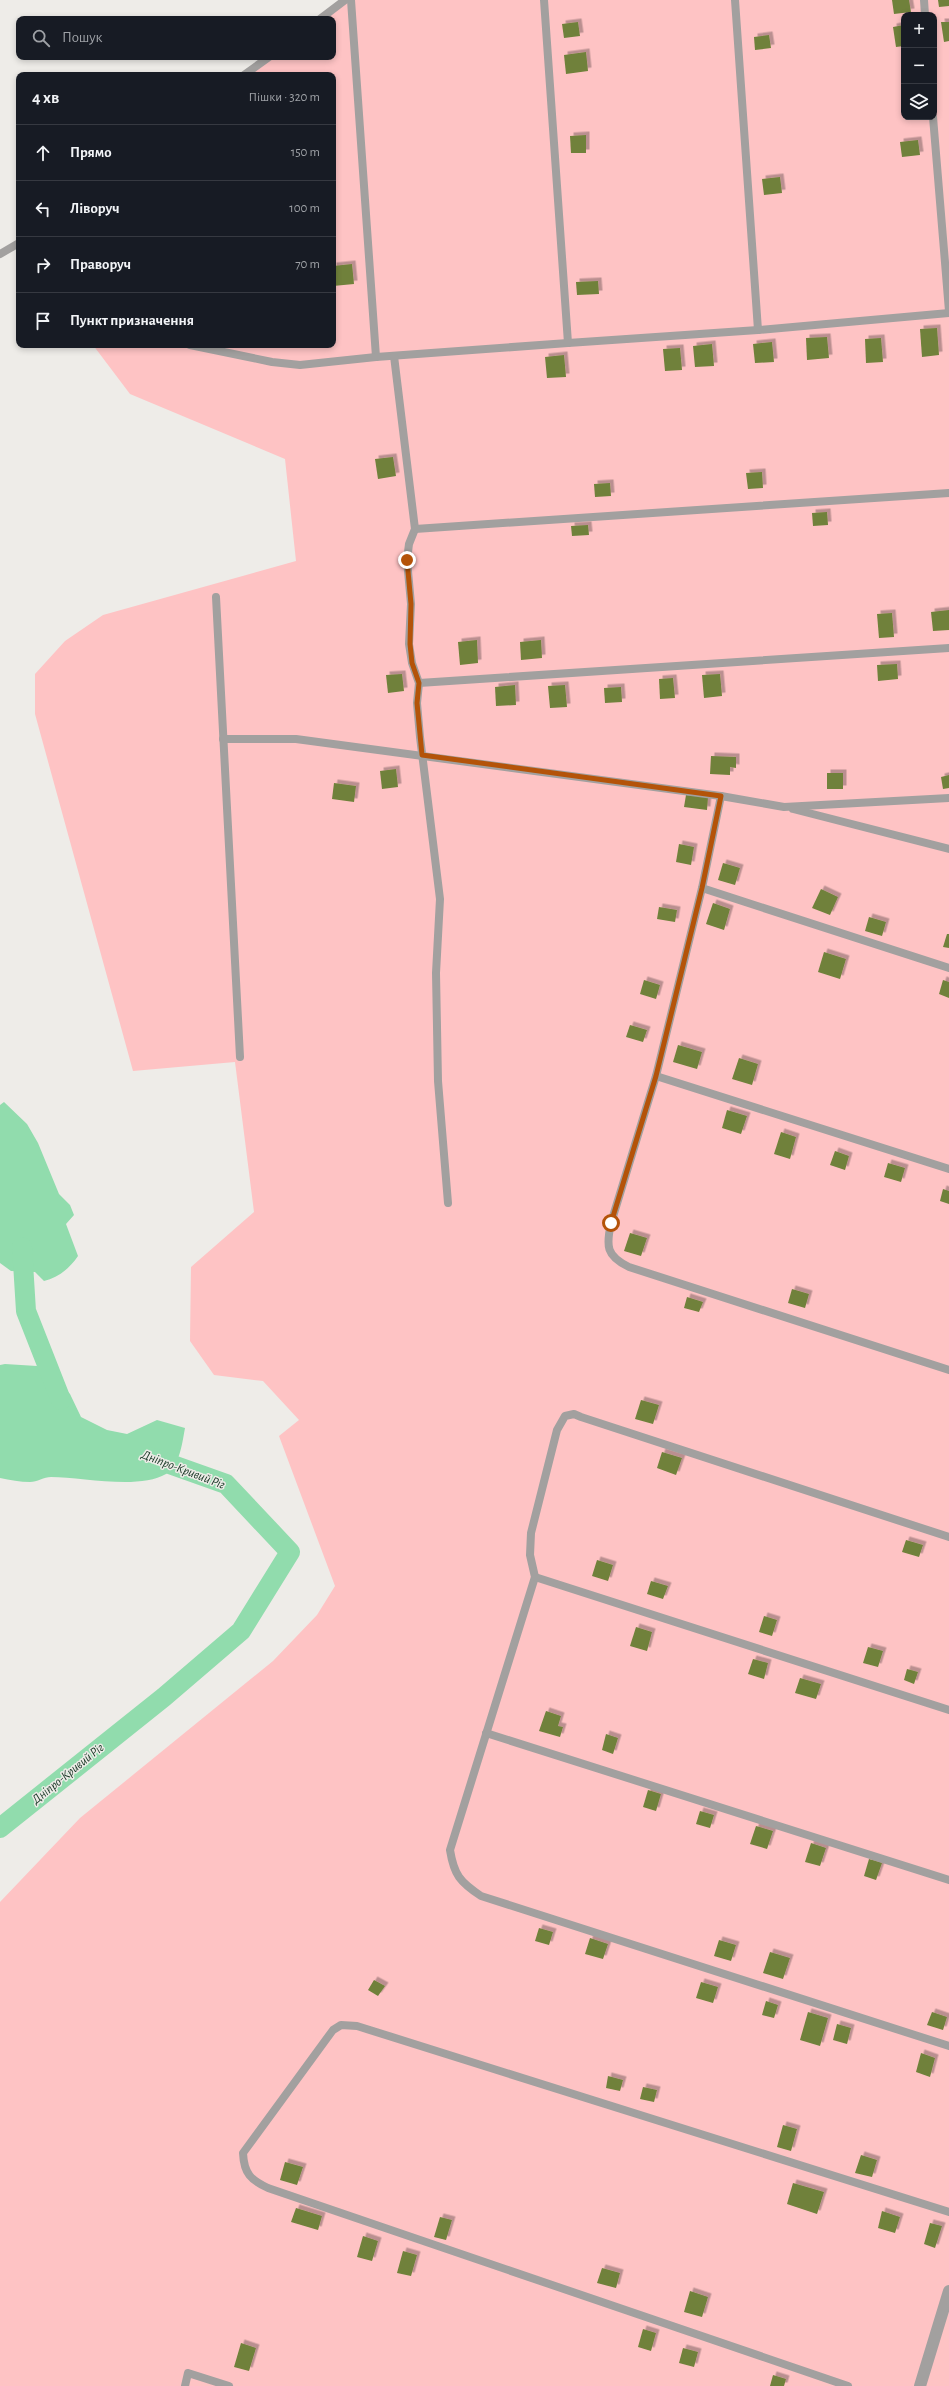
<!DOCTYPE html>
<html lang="uk">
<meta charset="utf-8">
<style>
body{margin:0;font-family:"Alegreya Sans",sans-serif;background:#20242c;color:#f1f3f6}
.controls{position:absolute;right:12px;top:12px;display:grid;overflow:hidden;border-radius:8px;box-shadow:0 2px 6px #0003}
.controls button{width:36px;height:36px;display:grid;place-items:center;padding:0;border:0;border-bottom:1px solid #363941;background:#171b24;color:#f1f3f6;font:20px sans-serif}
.stop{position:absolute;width:12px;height:12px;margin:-9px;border:3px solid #b45309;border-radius:50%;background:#fff}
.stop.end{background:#b45309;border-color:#fff;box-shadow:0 1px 4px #0008}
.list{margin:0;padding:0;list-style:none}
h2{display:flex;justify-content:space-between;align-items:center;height:52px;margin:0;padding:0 16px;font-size:17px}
h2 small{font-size:13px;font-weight:400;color:#9ea1a6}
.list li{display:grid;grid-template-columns:26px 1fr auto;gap:12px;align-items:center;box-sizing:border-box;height:56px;padding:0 16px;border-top:1px solid #363941}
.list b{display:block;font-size:15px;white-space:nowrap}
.list em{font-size:13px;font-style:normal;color:#9ea1a6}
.icon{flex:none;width:22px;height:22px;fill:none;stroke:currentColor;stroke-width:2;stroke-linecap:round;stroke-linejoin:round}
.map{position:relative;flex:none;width:949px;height:2386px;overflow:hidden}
.search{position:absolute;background:#171b24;box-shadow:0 2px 6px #0003;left:16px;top:16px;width:320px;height:44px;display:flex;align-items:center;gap:10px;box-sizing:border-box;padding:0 14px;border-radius:8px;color:#9ea1a6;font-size:15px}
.panel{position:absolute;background:#171b24;box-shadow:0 2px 6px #0003;left:16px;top:72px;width:320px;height:276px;border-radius:8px}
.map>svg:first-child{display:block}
.green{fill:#fec3c4;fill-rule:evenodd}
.water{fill:#91dcad}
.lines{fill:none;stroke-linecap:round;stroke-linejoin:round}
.canal{stroke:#91dcad;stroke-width:20}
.building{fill:#6f813a;filter:url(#shadow)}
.service{stroke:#a2a09f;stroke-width:8}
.minor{stroke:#a2a09f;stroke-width:12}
.route{stroke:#b45309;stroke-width:5}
.labels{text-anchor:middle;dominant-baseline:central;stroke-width:3;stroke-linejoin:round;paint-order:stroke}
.water-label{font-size:13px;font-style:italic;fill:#143422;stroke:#eeece8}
</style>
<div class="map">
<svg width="949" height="2386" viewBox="0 0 949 2386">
<defs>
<filter id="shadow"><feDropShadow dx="3.5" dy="-3.5" stdDeviation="0" flood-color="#0004"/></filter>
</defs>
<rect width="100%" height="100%" fill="#eeece8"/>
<path class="green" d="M 345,0 L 949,0 L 949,2386 L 0,2386 L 0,1902 L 80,1818 L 273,1661 L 317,1615 L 335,1586 L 279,1436 L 299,1420 L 263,1381 L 214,1375 L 190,1341 L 191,1267 L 254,1212 L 235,1062 L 133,1071 L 35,714 L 35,674 L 65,641 L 103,615 L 296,561 L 285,459 L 130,394 L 93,345 L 333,345 L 333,75 L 244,75 L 269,57 L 333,57 L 333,19 L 320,19 ZM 904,15 L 934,15 L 934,117 L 904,117 Z"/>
<g class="water">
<path d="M 4,1102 L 27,1124 L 38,1143 L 59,1194 L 70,1205 L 74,1215 L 66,1224 L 78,1256 C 70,1268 58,1278 44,1281 L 35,1272 L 11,1271 L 0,1263 L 0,1105 Z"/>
<path d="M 5,1364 L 37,1366 L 51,1375 L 70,1394 L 81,1417 L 107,1430 L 127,1434 L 157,1420 L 185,1428 C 182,1444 180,1465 166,1474 C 139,1490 81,1477 51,1477 C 44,1477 37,1482 30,1482 C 20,1482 10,1480 0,1478 L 0,1365 Z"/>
</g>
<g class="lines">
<g class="canal">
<path d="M 22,1247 L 26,1311 L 61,1400"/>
<path d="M 0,1828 L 164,1697 L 241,1631 L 290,1552 L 226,1484 L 150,1457"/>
</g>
</g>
<g class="building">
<path d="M 892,0 L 909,0 L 911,12 L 894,14 Z"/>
<path d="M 938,0 L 949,0 L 949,6 L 939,7 Z"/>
<path d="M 578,22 L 580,36 L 564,38 L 562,24 Z"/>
<path d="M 941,22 L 949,22 L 949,41 L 944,42 Z"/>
<path d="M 904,25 L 904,46 L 896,47 L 893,27 Z"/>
<path d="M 769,35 L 771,48 L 755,50 L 754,37 Z"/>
<path d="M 586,52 L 588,71 L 566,74 L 564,55 Z"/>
<path d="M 586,135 L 586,153 L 571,153 L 570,136 Z"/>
<path d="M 918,140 L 920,155 L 902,157 L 900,142 Z"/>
<path d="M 780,177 L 782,193 L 764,195 L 762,179 Z"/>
<path d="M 352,264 L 354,284 L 333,286 L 333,266 Z"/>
<path d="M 598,281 L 599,294 L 577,295 L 576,282 Z"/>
<path d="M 937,328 L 939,355 L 922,357 L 920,329 Z"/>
<path d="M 827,337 L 829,358 L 807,360 L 806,338 Z"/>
<path d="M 881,338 L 883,362 L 866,363 L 865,339 Z"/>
<path d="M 772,342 L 774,362 L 755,363 L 753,344 Z"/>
<path d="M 712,344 L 714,366 L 695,367 L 693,346 Z"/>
<path d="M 680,348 L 682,370 L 665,371 L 663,349 Z"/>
<path d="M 564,355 L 566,377 L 547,378 L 545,357 Z"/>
<path d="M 393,457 L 396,476 L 378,479 L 375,459 Z"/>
<path d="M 762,472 L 763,488 L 748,489 L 746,473 Z"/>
<path d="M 610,483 L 611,496 L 595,497 L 594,484 Z"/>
<path d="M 827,512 L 828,525 L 813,526 L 812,513 Z"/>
<path d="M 588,525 L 589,535 L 572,536 L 571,526 Z"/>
<path d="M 949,610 L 949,630 L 933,631 L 931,612 Z"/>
<path d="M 892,613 L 894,637 L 879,638 L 877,614 Z"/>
<path d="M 477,640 L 478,663 L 460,665 L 458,642 Z"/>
<path d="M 541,640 L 542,658 L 521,660 L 520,642 Z"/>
<path d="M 897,664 L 898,679 L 878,681 L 877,665 Z"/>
<path d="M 402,674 L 404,691 L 388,693 L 386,675 Z"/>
<path d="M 720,674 L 722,696 L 704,698 L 702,675 Z"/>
<path d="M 673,678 L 675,698 L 660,699 L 659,679 Z"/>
<path d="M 515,685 L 516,705 L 496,706 L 495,687 Z"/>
<path d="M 565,685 L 567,707 L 550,708 L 548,686 Z"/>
<path d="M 621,687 L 622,702 L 605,703 L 604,688 Z"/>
<path d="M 711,756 L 736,757 L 736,768 L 730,767 L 730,775 L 710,774 Z"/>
<path d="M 396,769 L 398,787 L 382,789 L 380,771 Z"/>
<rect x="827" y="773" width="16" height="16"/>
<path d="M 949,775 L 949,788 L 943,789 L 941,777 Z"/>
<path d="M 334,783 L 356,786 L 354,802 L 332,799 Z"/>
<path d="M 686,795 L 708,797 L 707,810 L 684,807 Z"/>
<path d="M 679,844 L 694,847 L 691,865 L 676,862 Z"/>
<path d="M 723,863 L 740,868 L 735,885 L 718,880 Z"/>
<path d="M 821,889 L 838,897 L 830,915 L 812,908 Z"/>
<path d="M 713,903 L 730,909 L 724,930 L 706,924 Z"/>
<path d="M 659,907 L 677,910 L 675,922 L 657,919 Z"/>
<path d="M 869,917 L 886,922 L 882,936 L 865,931 Z"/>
<path d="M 947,934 L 949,934 L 949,948 L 943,947 Z"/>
<path d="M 824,952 L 846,959 L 840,979 L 818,972 Z"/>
<path d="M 644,980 L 660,985 L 656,999 L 640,994 Z"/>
<path d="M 943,980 L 949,982 L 949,998 L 939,994 Z"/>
<path d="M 630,1025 L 647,1030 L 643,1042 L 626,1037 Z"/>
<path d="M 678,1045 L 702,1052 L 697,1069 L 673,1062 Z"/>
<path d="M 739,1058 L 758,1064 L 752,1085 L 732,1079 Z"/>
<path d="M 727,1110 L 747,1116 L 741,1134 L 722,1128 Z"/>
<path d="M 781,1132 L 796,1137 L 790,1159 L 774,1154 Z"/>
<path d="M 835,1151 L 849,1156 L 845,1170 L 830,1165 Z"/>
<path d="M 888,1163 L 905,1168 L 901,1182 L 884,1177 Z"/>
<path d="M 943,1189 L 949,1191 L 949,1204 L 940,1201 Z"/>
<path d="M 630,1233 L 647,1238 L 641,1256 L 624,1251 Z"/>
<path d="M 792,1289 L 809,1294 L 805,1308 L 788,1303 Z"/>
<path d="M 687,1297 L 703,1302 L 699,1312 L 684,1308 Z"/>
<path d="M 641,1400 L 659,1405 L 653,1424 L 635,1419 Z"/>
<path d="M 662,1452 L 682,1458 L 676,1475 L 657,1468 Z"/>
<path d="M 906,1540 L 923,1545 L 919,1557 L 902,1552 Z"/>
<path d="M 597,1560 L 613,1565 L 608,1581 L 592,1576 Z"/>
<path d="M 651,1581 L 668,1586 L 663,1599 L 647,1594 Z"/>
<path d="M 764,1616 L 777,1620 L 772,1636 L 759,1632 Z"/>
<path d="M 636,1627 L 652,1632 L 647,1651 L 630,1646 Z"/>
<path d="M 868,1647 L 883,1651 L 878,1667 L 863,1663 Z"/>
<path d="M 753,1659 L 768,1663 L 764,1679 L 748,1674 Z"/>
<path d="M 907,1669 L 918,1672 L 914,1684 L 904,1680 Z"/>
<path d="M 800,1678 L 821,1684 L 816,1699 L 795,1693 Z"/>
<path d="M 546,1711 L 561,1716 L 558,1726 L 563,1727 L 560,1737 L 539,1731 Z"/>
<path d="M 606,1734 L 618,1738 L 613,1754 L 602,1750 Z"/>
<path d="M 648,1790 L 661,1794 L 656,1811 L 643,1807 Z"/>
<path d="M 700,1811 L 714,1815 L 710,1828 L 696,1824 Z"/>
<path d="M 756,1826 L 773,1831 L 767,1849 L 750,1844 Z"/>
<path d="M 811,1843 L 826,1848 L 820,1866 L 805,1862 Z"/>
<path d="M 869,1859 L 882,1863 L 876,1880 L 864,1876 Z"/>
<path d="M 539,1928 L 553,1932 L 549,1945 L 535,1941 Z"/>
<path d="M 590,1938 L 608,1944 L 603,1959 L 585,1954 Z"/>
<path d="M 719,1940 L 736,1945 L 731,1961 L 714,1956 Z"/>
<path d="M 770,1952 L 790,1958 L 783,1979 L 763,1973 Z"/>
<path d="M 374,1980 L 385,1986 L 378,1996 L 368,1990 Z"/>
<path d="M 701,1982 L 718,1987 L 713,2003 L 696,1998 Z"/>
<path d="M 766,2001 L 778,2005 L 774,2018 L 762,2015 Z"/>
<path d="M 808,2012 L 828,2018 L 820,2046 L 800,2040 Z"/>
<path d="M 932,2012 L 947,2017 L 943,2030 L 927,2025 Z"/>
<path d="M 837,2024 L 851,2028 L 847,2044 L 833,2040 Z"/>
<path d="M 921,2053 L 935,2058 L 930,2077 L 916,2072 Z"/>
<path d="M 608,2076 L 623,2080 L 620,2091 L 606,2088 Z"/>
<path d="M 643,2087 L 657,2090 L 654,2102 L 640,2099 Z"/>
<path d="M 783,2125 L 797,2129 L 791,2151 L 777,2147 Z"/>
<path d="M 861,2155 L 877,2160 L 872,2177 L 855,2173 Z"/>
<path d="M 285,2162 L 303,2167 L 297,2185 L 280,2180 Z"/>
<path d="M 793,2183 L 824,2192 L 817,2214 L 787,2204 Z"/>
<path d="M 296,2208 L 322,2216 L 318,2230 L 291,2222 Z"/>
<path d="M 882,2211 L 900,2217 L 895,2233 L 878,2228 Z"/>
<path d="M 440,2217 L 452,2220 L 446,2240 L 434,2237 Z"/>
<path d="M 930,2223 L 942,2226 L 935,2248 L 924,2244 Z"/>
<path d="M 363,2236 L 378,2241 L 372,2261 L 357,2257 Z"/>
<path d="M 403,2251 L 417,2255 L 411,2276 L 397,2273 Z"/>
<path d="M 602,2268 L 620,2273 L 616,2288 L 597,2283 Z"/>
<path d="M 690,2291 L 708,2297 L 702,2317 L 684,2312 Z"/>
<path d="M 643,2329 L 656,2333 L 651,2351 L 638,2347 Z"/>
<path d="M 241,2343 L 256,2348 L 249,2371 L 234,2367 Z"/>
<path d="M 683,2348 L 698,2352 L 694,2367 L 679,2363 Z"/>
<path d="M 773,2375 L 786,2379 L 784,2386 L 770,2386 Z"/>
</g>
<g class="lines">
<g class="service">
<path d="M 351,0 L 376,357"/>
<path d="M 544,0 L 568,343 L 758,330 L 949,313"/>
<path d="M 735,0 L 758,330"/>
<path d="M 924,0 L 925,15"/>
<path d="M 320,19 L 345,0"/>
<path d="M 244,75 L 269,57"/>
<path d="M 933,117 L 949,311"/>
<path d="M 0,254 L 19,243"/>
<path d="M 190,345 L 272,362 L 300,365 L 376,357 L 568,343"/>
<path d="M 394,356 L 415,529 L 409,544 L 407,560 L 411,604 L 409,644 L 412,663 L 419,683 L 417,703 L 420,737 L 440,899 L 436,973 L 438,1081 L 448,1203"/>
<path d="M 415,529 L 949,493"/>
<path d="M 216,597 L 240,1057"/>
<path d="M 419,683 L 949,648"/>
<path d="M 223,739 L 296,739 L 721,796 L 784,807 L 949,798"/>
<path d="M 721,796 L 702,888 L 656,1076 L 611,1223 C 606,1246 606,1256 629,1267 L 949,1370"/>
<path d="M 793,809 L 949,849"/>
<path d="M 702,888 L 949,968"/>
<path d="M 656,1076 L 949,1169"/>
<path d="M 949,1537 L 581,1417 L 574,1414 L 565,1416 L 557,1430 L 531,1533 L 530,1555 L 535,1577 L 450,1850 C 454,1875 460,1882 481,1896 L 949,2046"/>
<path d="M 535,1577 L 949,1710"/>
<path d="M 486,1733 L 949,1880"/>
<path d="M 185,2386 L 188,2373 L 229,2386"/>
<path d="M 848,2386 L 268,2188 C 251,2180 244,2174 243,2153 L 333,2030 L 341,2025 L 357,2026 L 949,2212"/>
</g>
<path class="minor" d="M 920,2386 L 949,2291"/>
</g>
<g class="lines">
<path class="route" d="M 407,560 L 411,604 L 410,644 L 412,663 L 419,683 L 417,703 L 422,755 L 721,796 L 702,888 L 656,1076 L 611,1223"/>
</g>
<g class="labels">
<g class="water-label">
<text transform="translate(183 1470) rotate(21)">Дніпро-Кривий Ріг</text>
<text transform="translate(68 1774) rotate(-39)">Дніпро-Кривий Ріг</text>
</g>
</g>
</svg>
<div class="controls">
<button>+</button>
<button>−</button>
<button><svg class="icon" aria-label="layers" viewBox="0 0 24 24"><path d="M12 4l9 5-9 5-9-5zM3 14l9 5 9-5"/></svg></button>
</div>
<div class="stop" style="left:611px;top:1223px"></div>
<div class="stop end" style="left:407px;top:560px"></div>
<div class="search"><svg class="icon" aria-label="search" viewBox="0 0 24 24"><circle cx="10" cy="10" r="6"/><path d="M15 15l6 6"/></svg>Пошук</div>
<section class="panel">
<h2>4 хв<small>Пішки · 320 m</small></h2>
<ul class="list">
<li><svg class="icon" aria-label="ahead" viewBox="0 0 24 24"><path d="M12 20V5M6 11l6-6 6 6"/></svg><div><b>Прямо</b></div><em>150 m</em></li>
<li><svg class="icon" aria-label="left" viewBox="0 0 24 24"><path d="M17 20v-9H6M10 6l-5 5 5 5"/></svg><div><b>Ліворуч</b></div><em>100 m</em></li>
<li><svg class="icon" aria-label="right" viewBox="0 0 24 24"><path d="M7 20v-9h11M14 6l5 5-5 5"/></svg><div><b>Праворуч</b></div><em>70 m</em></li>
<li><svg class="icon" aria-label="arrive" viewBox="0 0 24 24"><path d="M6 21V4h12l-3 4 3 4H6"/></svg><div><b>Пункт призначення</b></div></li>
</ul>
</section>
</div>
